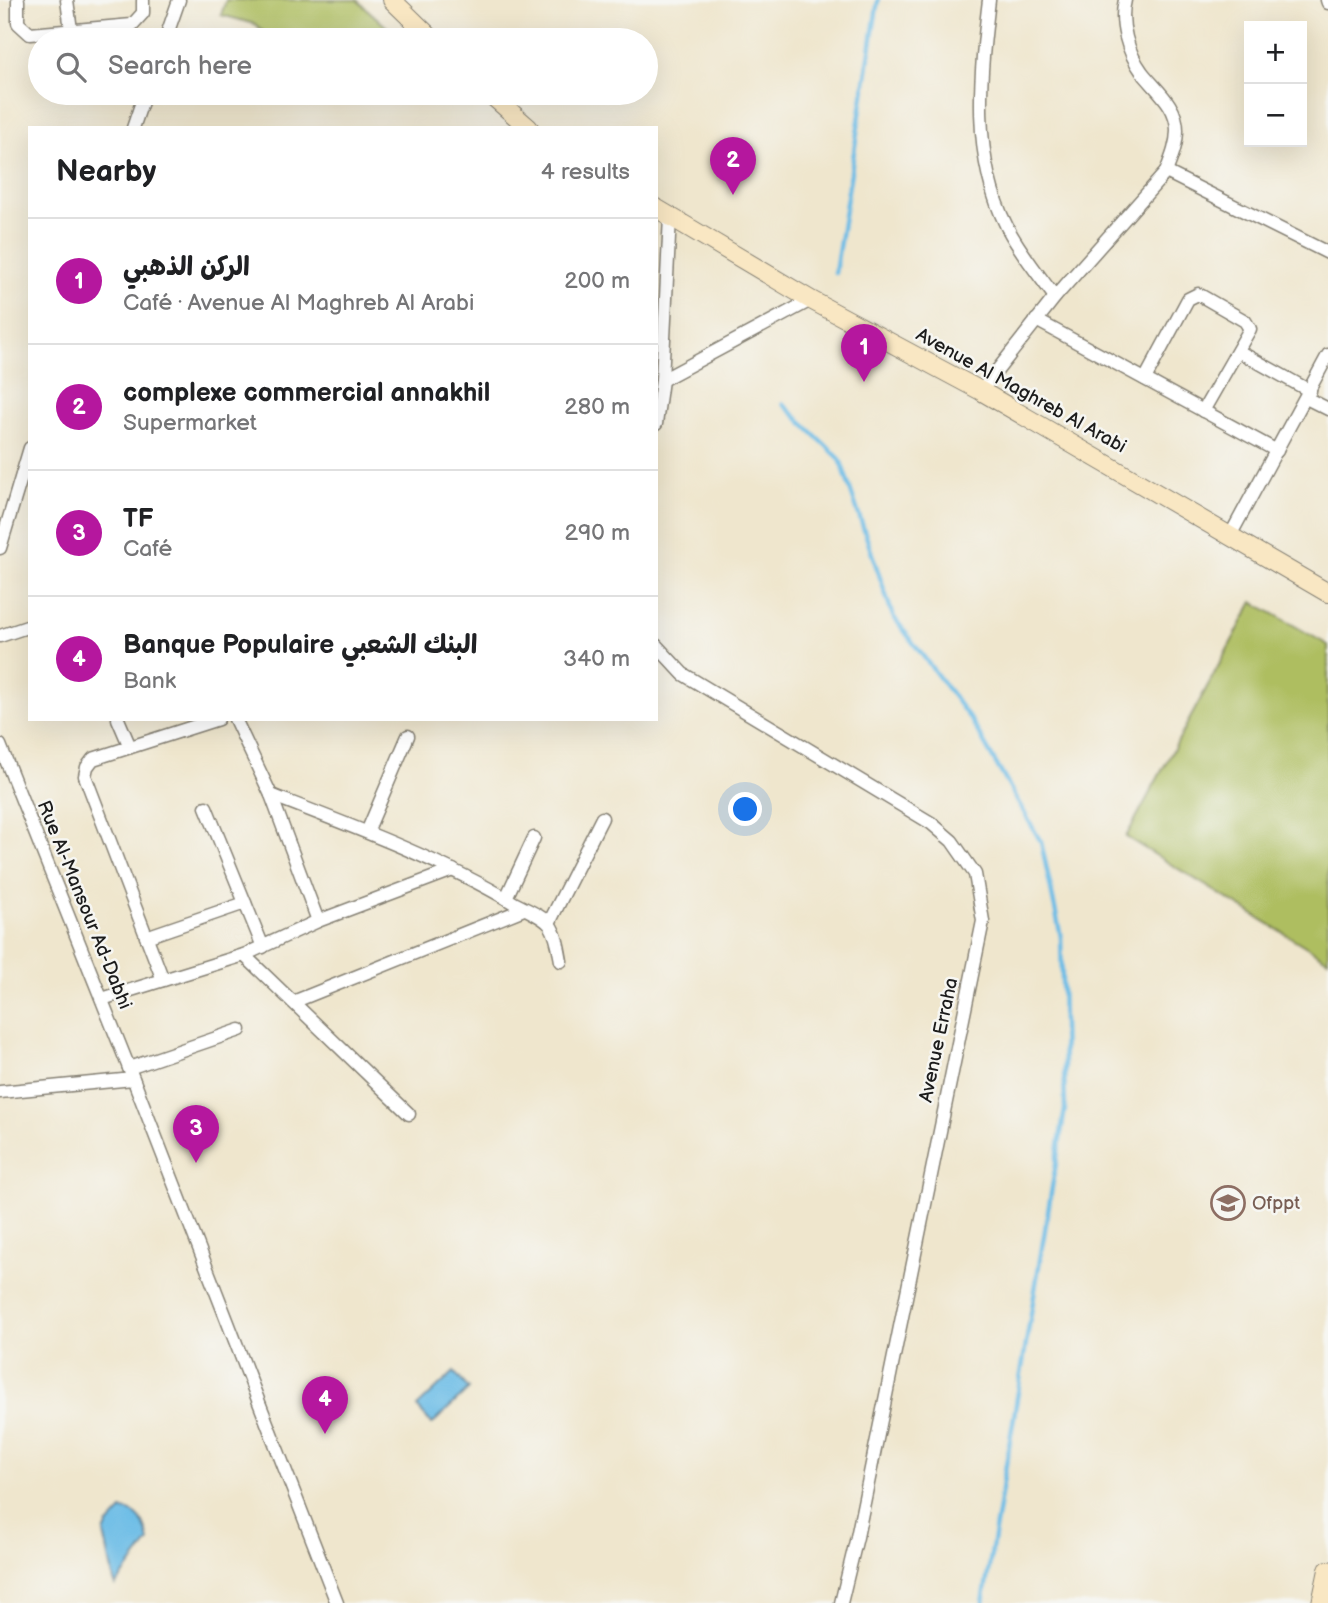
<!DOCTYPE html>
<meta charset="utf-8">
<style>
body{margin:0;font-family:"Balsamiq Sans","Playpen Sans Arabic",sans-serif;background:#f6f6f6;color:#202124}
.controls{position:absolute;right:21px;top:21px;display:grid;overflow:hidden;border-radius:0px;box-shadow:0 7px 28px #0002}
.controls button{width:63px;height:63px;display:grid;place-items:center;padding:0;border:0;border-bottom:2px solid #e0e0e0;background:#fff;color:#202124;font:35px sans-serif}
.you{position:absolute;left:746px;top:810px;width:24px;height:24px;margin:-18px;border:5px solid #fff;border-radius:50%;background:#1a73e8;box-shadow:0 0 0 10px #1a73e833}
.badge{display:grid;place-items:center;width:46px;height:46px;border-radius:50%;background:#b5179e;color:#fff;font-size:23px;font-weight:700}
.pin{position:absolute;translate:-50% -58px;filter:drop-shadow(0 2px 4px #0008)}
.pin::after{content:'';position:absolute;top:37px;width:24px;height:21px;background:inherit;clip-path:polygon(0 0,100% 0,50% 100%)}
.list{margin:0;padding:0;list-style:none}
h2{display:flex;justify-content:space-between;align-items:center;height:91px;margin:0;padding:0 28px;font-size:30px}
h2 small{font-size:23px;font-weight:400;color:#757577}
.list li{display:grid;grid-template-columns:46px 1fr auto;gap:21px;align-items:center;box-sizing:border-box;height:126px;padding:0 28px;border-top:2px solid #e0e0e0}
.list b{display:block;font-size:26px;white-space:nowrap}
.list p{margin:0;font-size:23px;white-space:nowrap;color:#757577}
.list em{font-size:23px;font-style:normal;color:#757577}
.icon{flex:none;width:38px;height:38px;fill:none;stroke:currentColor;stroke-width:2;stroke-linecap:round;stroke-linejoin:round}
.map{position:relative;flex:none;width:1328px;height:1603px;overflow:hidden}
.search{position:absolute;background:#fff;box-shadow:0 7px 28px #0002;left:28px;top:28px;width:630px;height:77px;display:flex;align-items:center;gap:18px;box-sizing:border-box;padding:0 24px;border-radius:38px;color:#757577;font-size:26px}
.panel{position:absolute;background:#fff;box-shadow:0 7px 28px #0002;left:28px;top:126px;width:630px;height:595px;border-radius:0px}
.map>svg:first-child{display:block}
.green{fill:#aebe61;stroke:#656d3e;stroke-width:2}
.water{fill:#6bbce6;stroke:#446c81;stroke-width:2}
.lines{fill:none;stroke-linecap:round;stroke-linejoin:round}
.stream{stroke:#6bbce6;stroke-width:4.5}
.street-casing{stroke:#868174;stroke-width:15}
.secondary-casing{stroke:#868174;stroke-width:20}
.street{stroke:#fff;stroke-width:12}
.secondary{stroke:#f9e7c3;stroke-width:18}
.labels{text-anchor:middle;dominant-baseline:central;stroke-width:5;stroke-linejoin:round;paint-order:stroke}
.street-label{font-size:19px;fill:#1c1c1c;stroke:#f6f6f2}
.education-label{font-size:19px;fill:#785e54;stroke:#f6f6f2;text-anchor:start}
</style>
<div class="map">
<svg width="1328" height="1603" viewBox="0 0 1328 1603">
<rect width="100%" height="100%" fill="#f6f6f2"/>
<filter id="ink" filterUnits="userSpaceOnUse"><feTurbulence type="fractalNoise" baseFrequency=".0143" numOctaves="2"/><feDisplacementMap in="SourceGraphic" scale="14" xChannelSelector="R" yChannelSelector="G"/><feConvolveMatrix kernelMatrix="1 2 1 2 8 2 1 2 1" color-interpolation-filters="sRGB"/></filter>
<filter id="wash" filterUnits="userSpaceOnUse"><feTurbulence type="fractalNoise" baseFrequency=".00686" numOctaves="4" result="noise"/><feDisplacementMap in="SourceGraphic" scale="28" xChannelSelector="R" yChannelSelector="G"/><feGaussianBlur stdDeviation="1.57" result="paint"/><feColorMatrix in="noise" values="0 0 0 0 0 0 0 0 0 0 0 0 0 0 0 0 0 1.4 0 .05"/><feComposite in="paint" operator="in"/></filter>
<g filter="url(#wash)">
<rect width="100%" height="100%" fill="#efe6cd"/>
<g class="green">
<path d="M 226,0 L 357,0 L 401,40 L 272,40 L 255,24 L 221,15 Z"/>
<path d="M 1253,602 L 1328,645 L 1328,960 L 1126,837 Z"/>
</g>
<g class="water">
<path d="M 454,1372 L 469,1389 L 432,1424 L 417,1407 Z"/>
<path d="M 122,1510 C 141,1511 145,1525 149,1541 L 115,1586 L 104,1533 L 107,1526 Z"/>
</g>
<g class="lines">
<g class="stream">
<path d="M 835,273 L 878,0"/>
<path d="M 783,404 L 840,459 L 893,616 L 971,720 L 1041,842 L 1061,937 L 1065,1109 L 983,1603"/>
</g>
</g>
</g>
<g filter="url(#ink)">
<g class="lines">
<g class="street-casing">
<g id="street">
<path d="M 18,0 L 18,23 L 30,34 L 132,25 L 143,13 L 143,0"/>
<path d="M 67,0 L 71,30"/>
<path d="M 989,0 C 980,75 971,157 1007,227 C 1020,252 1038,274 1055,297"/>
<path d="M 1327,0 L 1328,3"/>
<path d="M 165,40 L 179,0"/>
<path d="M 133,128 L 145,93"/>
<path d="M 1166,172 L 1328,253"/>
<path d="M 1036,320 L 1277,451"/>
<path d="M 1238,351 L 1310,391"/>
<path d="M 1145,379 L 1188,299 L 1198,294 L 1245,321 L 1250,329 L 1203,411"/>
<path d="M 662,380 L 811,300"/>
<path d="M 981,391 L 1055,297 L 1166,172 C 1171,159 1177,145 1177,130 C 1177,105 1156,90 1142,72 C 1128,53 1119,23 1125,0"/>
<path d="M 1306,398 L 1328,409"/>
<path d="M 656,424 L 662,380 L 670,216"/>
<path d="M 1231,534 L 1328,355"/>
<path d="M 0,548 L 30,448"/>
<path d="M 0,636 L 30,626"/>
<path d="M 656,645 L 683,674 L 931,823 L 952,841 L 975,874 L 983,921 L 857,1537 L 841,1603"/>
<path d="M 118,719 L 130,747"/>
<path d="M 235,719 L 271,795 L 318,921"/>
<path d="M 0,745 L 129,1068 L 337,1603"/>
<path d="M 271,795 C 354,827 438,858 514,903 C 525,909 543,916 550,925 C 557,935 559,950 561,961"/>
<path d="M 206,807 L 263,947"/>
<path d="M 367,832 L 408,736"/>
<path d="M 506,898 L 534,838"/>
<path d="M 549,923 L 602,818"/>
<path d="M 146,937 L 245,903"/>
<path d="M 244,955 L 409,1114"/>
<path d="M 163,980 L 85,776 L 87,767 L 93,759 L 218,719"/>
<path d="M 102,999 L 244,955 L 318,921 L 453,870"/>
<path d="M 293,1002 L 524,909"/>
<path d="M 129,1068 L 240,1030"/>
<path d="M 0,1092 L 133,1079"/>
</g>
</g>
<g class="secondary-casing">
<g id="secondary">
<path d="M 392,0 L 433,40"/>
<path d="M 489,93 L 529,128"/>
<path d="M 656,208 L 811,300 L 981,391 L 1328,593"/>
<path d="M 1321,1603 L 1328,1570"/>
</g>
</g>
<use href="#street" class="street"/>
<use href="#secondary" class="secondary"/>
</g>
</g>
<defs>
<g id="university-ring" transform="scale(1.75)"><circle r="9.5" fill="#f6f6f2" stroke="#8d6e63" stroke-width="1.5"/><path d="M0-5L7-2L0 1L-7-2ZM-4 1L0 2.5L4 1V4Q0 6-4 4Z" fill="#8d6e63"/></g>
</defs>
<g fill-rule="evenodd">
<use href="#university-ring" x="1228" y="1203"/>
</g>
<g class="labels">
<g class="street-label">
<text transform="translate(1021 391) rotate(29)">Avenue Al Maghreb Al Arabi</text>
<text transform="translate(84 905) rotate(68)">Rue Al-Mansour Ad-Dabhi</text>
<text transform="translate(939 1040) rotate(-78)">Avenue Erraha</text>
</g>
<g class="education-label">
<text x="1252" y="1203">Ofppt</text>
</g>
</g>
</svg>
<div class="controls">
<button>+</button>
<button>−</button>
</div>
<div class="you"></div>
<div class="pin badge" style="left:864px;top:382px">1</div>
<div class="pin badge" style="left:733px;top:195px">2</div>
<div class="pin badge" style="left:196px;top:1163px">3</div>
<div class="pin badge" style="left:325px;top:1434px">4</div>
<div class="search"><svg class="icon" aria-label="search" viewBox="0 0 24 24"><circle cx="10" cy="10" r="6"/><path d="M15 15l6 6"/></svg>Search here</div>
<section class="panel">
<h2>Nearby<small>4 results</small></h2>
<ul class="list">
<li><span class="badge">1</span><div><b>الركن الذهبي</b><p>Café · Avenue Al Maghreb Al Arabi</p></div><em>200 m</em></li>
<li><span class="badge">2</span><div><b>complexe commercial annakhil</b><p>Supermarket</p></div><em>280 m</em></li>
<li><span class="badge">3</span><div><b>TF</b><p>Café</p></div><em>290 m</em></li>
<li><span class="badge">4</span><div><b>Banque Populaire البنك الشعبي</b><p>Bank</p></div><em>340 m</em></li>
</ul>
</section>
</div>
